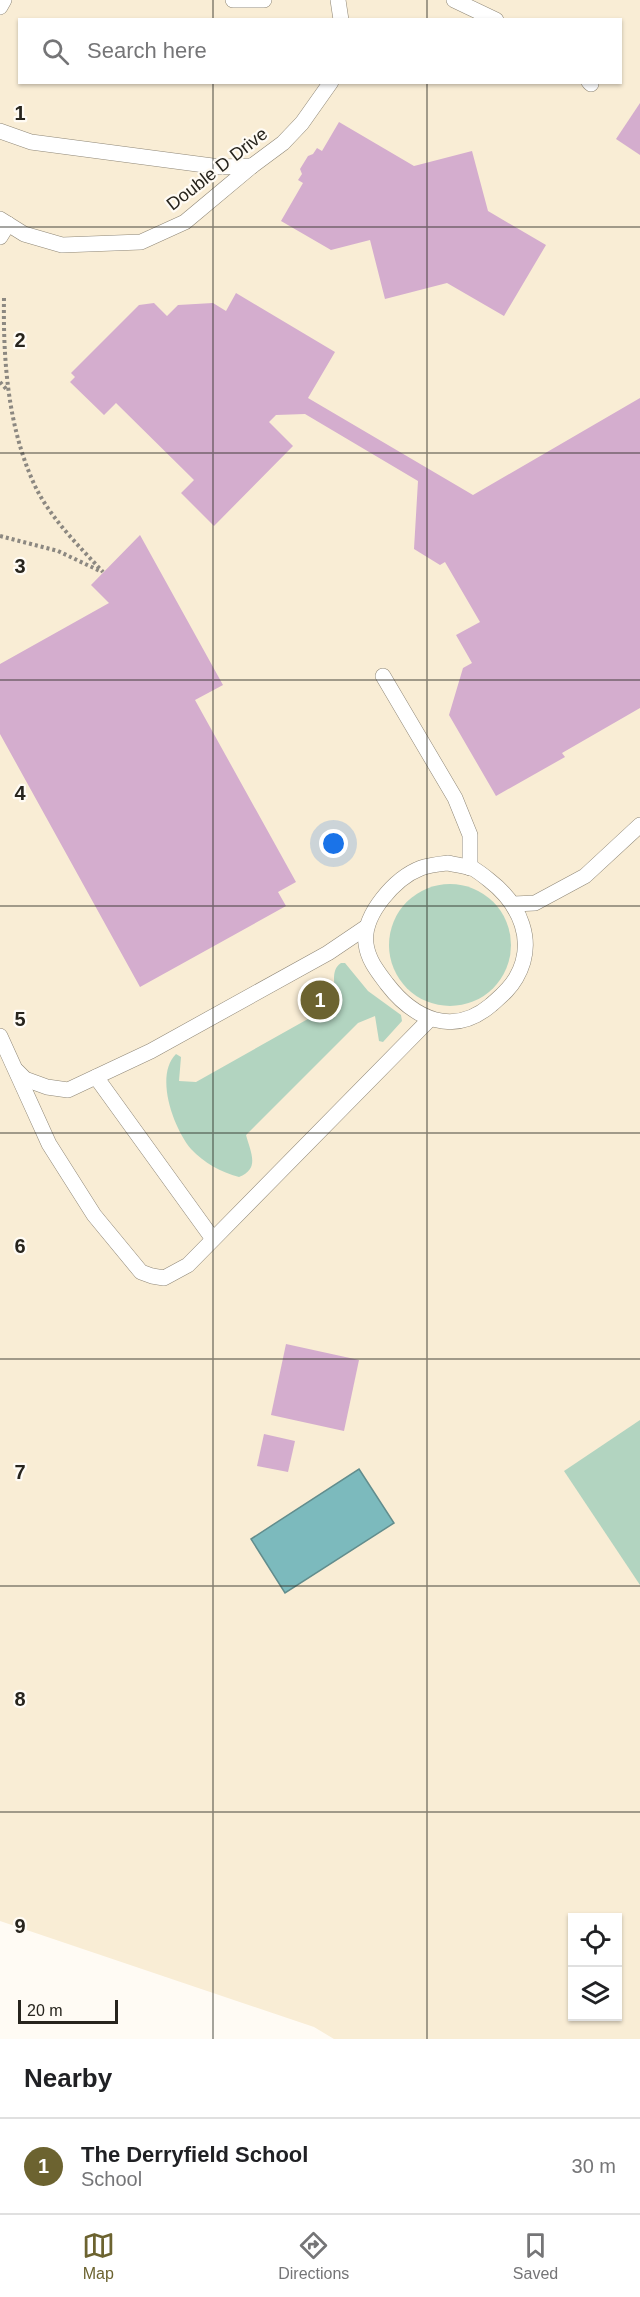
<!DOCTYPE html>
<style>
body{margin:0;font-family:Arial,sans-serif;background:#f6f6f6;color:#202124}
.controls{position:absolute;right:18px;bottom:18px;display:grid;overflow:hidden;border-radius:0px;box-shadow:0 2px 4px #0004}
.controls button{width:54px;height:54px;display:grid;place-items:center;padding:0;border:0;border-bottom:2px solid #e0e0e0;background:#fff;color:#202124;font:30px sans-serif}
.scale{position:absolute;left:18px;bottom:15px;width:100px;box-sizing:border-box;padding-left:6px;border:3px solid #27241d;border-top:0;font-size:16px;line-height:21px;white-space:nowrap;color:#27241d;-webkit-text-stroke:4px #fffbf4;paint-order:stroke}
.you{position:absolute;left:334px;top:844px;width:21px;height:21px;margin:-15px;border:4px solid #fff;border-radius:50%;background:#1a73e8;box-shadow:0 0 0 9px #1a73e833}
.badge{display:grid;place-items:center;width:39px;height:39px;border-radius:50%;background:#6c6330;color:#fff;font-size:20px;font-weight:700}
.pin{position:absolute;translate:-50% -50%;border:3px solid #fff;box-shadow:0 2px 6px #0006}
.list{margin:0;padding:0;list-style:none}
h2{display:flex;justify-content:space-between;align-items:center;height:78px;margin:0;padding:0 24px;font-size:26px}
h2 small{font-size:20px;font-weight:400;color:#757577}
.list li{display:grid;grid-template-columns:39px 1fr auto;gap:18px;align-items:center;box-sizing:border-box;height:96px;padding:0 24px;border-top:2px solid #e0e0e0}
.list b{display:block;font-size:22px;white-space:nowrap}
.list p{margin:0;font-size:20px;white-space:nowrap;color:#757577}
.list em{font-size:20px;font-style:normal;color:#757577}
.icon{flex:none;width:33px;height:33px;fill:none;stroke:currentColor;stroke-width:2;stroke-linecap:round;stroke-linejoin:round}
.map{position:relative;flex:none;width:640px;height:2039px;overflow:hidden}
.search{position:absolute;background:#fff;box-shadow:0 2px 4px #0004;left:18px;right:18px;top:18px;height:66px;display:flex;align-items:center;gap:15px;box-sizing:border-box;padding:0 21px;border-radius:0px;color:#757577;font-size:22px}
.sheet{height:174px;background:#fff}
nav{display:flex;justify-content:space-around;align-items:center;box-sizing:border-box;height:84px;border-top:2px solid #e0e0e0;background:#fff;font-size:16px;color:#757577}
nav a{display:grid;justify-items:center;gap:3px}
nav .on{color:#6c6330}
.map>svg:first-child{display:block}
.built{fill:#f9edd5;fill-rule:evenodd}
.green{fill:#b2d4c0}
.water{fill:#7cbabd;stroke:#628d8d;stroke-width:1.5}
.building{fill:#d4adce}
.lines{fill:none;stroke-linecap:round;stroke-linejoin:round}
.service-casing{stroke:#8f8777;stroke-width:16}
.path{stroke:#8c8881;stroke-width:4;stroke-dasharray:3 3;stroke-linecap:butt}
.service{stroke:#fff;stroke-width:15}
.grid{fill:none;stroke:#27241d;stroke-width:1.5;stroke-opacity:0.55}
.labels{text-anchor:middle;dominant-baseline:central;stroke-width:4.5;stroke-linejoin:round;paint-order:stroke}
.street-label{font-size:18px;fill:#27241d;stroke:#fffbf4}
.grid-label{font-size:20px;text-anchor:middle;font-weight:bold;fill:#27241d;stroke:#fffbf4;stroke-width:4.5;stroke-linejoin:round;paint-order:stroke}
</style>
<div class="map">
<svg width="640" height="2039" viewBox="0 0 640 2039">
<rect width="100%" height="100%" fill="#fffbf4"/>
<path class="built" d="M 0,0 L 640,0 L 640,2039 L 334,2039 L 314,2027 L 0,1921 ZM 20,20 L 620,20 L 620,82 L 20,82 ZM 572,1918 L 618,1918 L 618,2016 L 572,2016 Z"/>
<g class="green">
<circle cx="450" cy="945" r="61"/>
<path d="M 341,963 L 345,963 L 368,991 L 401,1015 L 402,1021 L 383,1042 L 379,1041 L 375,1016 L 358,1023 L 246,1135 C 251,1153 260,1169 239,1177 C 221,1172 204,1163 191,1149 C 174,1129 154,1076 176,1054 L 181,1057 L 179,1081 L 196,1082 L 331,1006 C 340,993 327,972 341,963 Z"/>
<path d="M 640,1420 L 640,1585 L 564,1471 Z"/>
</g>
<path class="water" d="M 359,1469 L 394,1523 L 285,1593 L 251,1539 Z"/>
<g class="building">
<path d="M 640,103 L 640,155 L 616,139 Z"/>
<path d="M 339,122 L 414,166 L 472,151 L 488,211 L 546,245 L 504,316 L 447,283 L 385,299 L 370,240 L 331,250 L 281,221 L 303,183 L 298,180 L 302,174 L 300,169 L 308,156 L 313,154 L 317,148 L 322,151 Z"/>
<path d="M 236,293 L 335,352 L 308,398 L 473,495 L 640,398 L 640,708 L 562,753 L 565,757 L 496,796 L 449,715 L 463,668 L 472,663 L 456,635 L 480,622 L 445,562 L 440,565 L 414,549 L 418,481 L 305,414 L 276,415 L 269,422 L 293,446 L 214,526 L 181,493 L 194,480 L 116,403 L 104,415 L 70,382 L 75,377 L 71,373 L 139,305 L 154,303 L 167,316 L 178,305 L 213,303 L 226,311 Z"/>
<path d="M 140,535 L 223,685 L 195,700 L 296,882 L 278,892 L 286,906 L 140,987 L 0,734 L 0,664 L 109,603 L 91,585 Z"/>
<path d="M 286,1344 L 359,1360 L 344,1431 L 271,1415 Z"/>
<path d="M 264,1434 L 295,1441 L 288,1472 L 257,1466 Z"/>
</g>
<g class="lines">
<g class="service-casing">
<g id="service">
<path d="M 233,0 L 264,0"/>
<path d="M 338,0 L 341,20"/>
<path d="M 454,0 L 496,20"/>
<path d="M 0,7 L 4,0"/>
<path d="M 589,82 L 591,84"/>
<path d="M 0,131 L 31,142 L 220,167 L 252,166"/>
<path d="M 0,219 L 24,234 L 62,245 L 141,242 L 185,222 L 252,166 L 283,143 L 302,123 L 331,82"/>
<path d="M 0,237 L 8,224"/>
<path d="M 383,676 L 455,798 L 470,835 L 470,868"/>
<path d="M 448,863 C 456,865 466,866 474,869 C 479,872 484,876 489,880 C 520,904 537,942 516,978 C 509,990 501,996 491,1005 C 453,1037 414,1019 387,984 C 378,972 368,960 366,944 C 362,915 395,878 421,868 C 429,865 439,864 448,863 Z"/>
<path d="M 514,904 L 535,903 L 585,876 L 640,825"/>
<path d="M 0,1036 L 49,1144 L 94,1215 L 141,1272 L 152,1276 L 164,1278 L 188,1265 L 430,1019"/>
<path d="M 17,1071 L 25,1079 L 47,1087 L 68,1090 L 151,1051 L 328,953 L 365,928"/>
<path d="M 96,1077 L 213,1239"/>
</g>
</g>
<g class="path">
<path d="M 4,298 C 3,361 8,428 35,486 C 51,519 79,546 103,572"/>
<path d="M 0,382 L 8,391"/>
<path d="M 0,536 L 58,551 L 100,571"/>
</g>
<use href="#service" class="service"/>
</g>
<path class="grid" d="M 213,0 L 213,20M 427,0 L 427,20M 213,82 L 213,2039M 427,82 L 427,2039M 0,227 L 640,227M 0,453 L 640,453M 0,680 L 640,680M 0,906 L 640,906M 0,1133 L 640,1133M 0,1359 L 640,1359M 0,1586 L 640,1586M 0,1812 L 640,1812"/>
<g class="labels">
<g class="street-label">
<text transform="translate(217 169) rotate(-38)">Double D Drive</text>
</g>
</g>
<g class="grid-label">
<text x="20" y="120">1</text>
<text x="20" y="347">2</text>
<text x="20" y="573">3</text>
<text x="20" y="800">4</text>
<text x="20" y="1026">5</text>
<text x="20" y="1253">6</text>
<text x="20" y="1479">7</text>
<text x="20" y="1706">8</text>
<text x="20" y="1933">9</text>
</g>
</svg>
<div class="controls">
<button><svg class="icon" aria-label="locate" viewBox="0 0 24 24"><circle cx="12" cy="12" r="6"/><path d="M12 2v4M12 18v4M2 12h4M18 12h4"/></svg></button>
<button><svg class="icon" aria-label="layers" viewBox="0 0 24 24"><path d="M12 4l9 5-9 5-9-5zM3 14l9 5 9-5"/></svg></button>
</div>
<div class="scale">20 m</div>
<div class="you"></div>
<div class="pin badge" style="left:320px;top:1000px">1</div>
<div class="search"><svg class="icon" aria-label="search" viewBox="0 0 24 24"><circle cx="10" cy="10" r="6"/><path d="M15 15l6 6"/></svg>Search here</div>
</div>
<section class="sheet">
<h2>Nearby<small></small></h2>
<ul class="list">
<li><span class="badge">1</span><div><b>The Derryfield School</b><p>School</p></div><em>30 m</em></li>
</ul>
</section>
<nav>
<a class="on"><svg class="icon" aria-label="map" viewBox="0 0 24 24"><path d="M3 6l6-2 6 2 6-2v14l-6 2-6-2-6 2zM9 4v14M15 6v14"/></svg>Map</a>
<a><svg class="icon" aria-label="directions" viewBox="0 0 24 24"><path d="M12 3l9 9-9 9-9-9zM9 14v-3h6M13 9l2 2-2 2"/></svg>Directions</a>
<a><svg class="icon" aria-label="saved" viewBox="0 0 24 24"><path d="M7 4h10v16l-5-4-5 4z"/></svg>Saved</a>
</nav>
